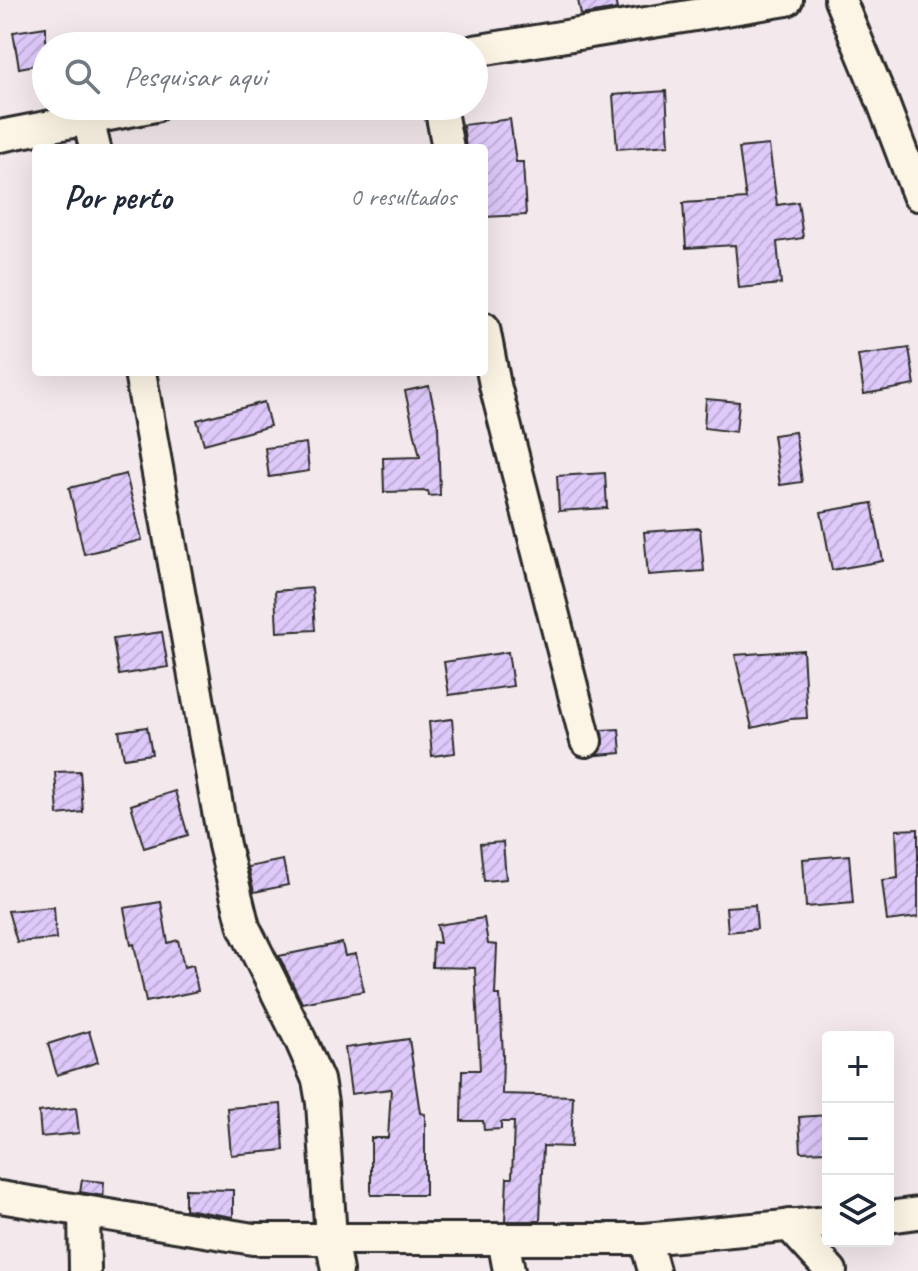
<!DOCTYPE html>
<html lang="pt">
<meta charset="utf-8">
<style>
body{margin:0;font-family:Caveat,sans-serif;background:#f6f6f7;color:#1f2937}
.controls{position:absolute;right:24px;bottom:24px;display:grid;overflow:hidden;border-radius:8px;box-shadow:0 8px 32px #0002}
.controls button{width:72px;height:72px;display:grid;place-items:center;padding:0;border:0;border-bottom:2px solid #e0e1e3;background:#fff;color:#1f2937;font:40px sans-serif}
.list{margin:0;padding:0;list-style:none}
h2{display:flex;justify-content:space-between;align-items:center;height:104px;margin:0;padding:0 32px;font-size:34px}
h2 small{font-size:26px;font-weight:400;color:#747a83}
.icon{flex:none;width:44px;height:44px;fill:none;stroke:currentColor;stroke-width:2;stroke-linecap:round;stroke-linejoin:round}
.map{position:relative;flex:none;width:918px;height:1271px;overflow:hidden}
.search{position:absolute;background:#fff;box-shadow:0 8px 32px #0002;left:32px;top:32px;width:456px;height:88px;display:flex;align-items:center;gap:20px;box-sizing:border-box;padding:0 28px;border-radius:44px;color:#747a83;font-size:30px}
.panel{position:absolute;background:#fff;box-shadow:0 8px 32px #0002;left:32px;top:144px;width:456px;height:232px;border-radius:8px}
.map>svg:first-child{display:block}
.building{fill:url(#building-hatch);stroke:#2b2b2b;stroke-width:2}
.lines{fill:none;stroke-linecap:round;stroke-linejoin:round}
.street-casing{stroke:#2b2b2b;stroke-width:36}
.street{stroke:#fcf5e5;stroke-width:30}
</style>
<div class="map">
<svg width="918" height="1271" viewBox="0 0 918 1271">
<defs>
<pattern id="building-hatch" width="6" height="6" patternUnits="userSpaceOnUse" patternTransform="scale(2)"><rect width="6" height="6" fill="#dec9fa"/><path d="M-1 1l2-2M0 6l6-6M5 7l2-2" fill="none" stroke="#bfadd6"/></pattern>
</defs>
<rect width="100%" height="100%" fill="#f3e8eb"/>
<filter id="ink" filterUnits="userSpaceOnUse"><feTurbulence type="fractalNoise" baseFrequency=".0125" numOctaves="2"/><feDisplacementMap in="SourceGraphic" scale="16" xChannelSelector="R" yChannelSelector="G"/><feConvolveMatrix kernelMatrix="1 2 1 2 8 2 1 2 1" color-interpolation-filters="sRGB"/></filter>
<g filter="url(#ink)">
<g class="building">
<path d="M 578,0 L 615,0 L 617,9 L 581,15 Z"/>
<path d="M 46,27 L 46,63 L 19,68 L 13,32 Z"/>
<path d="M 666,91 L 669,145 L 617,149 L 613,95 Z"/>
<path d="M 510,119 L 516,162 L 523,162 L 526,215 L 484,217 L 484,148 L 466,148 L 463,125 Z"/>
<path d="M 769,145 L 777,205 L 798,202 L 803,238 L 777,242 L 781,284 L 739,288 L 735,245 L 686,248 L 683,203 L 746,199 L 739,148 Z"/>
<path d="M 909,348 L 915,385 L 864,394 L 858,355 Z"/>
<path d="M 429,386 L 438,426 L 440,495 L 429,496 L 428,491 L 384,492 L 383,458 L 420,457 L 405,391 Z"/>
<path d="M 706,399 L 739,402 L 736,432 L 704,428 Z"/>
<path d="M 264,402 L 270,426 L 204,444 L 197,420 Z"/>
<path d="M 795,432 L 802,482 L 780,485 L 773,435 Z"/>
<path d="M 306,443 L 309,471 L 269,477 L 265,448 Z"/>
<path d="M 605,473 L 607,508 L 559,511 L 557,476 Z"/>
<path d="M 126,474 L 142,540 L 84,554 L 69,488 Z"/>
<path d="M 872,503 L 883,561 L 832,570 L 821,512 Z"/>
<path d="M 700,528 L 704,571 L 648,575 L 644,532 Z"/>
<path d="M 312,588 L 315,630 L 277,632 L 275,591 Z"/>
<path d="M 162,632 L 168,667 L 119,675 L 113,639 Z"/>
<path d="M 803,650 L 807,718 L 790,719 L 752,728 L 735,655 Z"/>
<path d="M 508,652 L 513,686 L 449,695 L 444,662 Z"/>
<path d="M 452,719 L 455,753 L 432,756 L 429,722 Z"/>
<path d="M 147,727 L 152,754 L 124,758 L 119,731 Z"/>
<path d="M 619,729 L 621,753 L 597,755 L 603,745 L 602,730 Z"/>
<path d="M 80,771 L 83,812 L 58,815 L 55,772 Z"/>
<path d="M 175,791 L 188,835 L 144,848 L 131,805 Z"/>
<path d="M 918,829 L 918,917 L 887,921 L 882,880 L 898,878 L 896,830 Z"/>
<path d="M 503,842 L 506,879 L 484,881 L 480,844 Z"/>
<path d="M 849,855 L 853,903 L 806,907 L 803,859 Z"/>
<path d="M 283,860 L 288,885 L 254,892 L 248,867 Z"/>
<path d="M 161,902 L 168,943 L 178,940 L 184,967 L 193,965 L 198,991 L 146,1002 L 134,944 L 131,945 L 124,908 Z"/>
<path d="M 755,905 L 757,929 L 728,932 L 726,907 Z"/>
<path d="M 54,907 L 56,939 L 17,942 L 8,911 Z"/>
<path d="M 484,918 L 488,944 L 497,945 L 495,995 L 500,995 L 503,1056 L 502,1094 L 573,1096 L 571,1147 L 543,1146 L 540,1221 L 505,1221 L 507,1178 L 512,1178 L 514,1122 L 501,1122 L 501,1129 L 484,1130 L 483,1121 L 461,1121 L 462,1070 L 480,1070 L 475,968 L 432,967 L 433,942 L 440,943 L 437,925 Z"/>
<path d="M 342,943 L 345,956 L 356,954 L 364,991 L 302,1003 L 279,956 Z"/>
<path d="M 89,1031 L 98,1062 L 57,1075 L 48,1044 Z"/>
<path d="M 409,1039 L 420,1113 L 425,1114 L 425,1195 L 371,1195 L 371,1138 L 388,1138 L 391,1089 L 351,1094 L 345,1048 Z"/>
<path d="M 281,1104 L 284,1150 L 231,1155 L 227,1108 Z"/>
<path d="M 76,1108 L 79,1133 L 41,1137 L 39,1112 Z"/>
<path d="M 828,1115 L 828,1151 L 801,1152 L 799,1117 Z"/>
<path d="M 82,1180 L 104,1182 L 103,1196 L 80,1192 Z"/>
<path d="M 185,1189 L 233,1190 L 233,1217 L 185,1209 Z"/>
</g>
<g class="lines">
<g class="street-casing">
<g id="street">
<path d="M 840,0 L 883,103 L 918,195"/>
<path d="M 474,51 L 787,0"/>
<path d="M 440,106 L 448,148"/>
<path d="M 88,119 L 95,148"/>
<path d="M 0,136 L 155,106"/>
<path d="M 484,328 L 495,385 L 586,741"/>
<path d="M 140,372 L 224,845 L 244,927 L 300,1039 L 318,1080 L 322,1103 L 331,1238 L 337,1271"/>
<path d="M 0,1197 L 253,1239 L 645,1239 L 828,1222"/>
<path d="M 84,1211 L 85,1271"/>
<path d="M 888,1217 L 918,1213"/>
<path d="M 789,1225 L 831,1271"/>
<path d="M 503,1239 L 509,1271"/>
<path d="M 645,1239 L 654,1271"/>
</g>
</g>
<use href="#street" class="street"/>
</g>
</g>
</svg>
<div class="controls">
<button>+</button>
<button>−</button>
<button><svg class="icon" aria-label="layers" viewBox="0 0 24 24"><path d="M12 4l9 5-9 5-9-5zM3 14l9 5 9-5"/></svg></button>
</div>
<div class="search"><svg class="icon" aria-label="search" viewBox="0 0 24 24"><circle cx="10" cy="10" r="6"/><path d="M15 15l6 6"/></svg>Pesquisar aqui</div>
<section class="panel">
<h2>Por perto<small>0 resultados</small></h2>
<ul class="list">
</ul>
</section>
</div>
